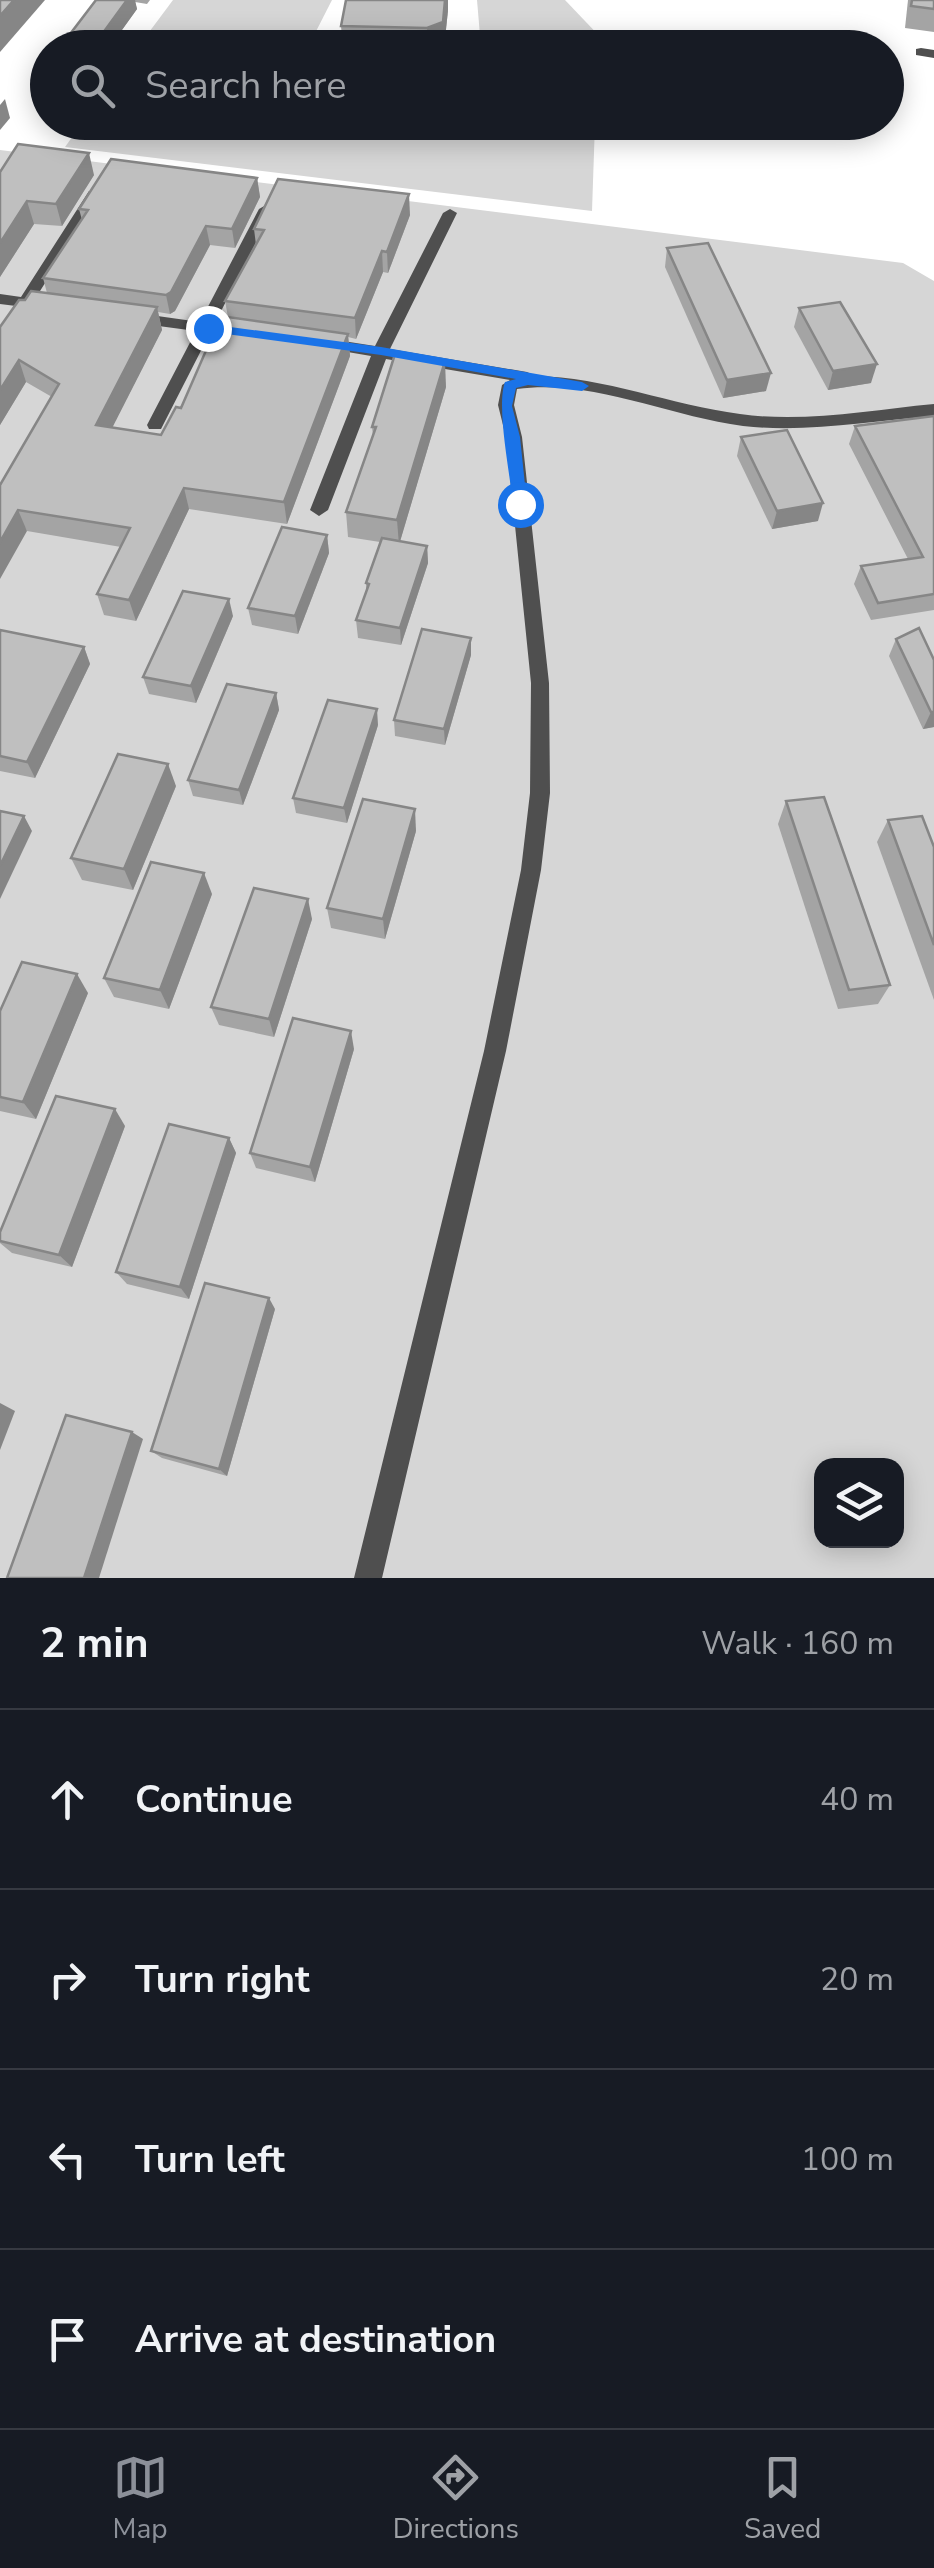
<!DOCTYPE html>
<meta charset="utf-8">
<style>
body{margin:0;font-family:"Nunito Sans",sans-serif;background:#242831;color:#f1f3f6}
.controls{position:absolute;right:30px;bottom:30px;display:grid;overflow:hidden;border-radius:20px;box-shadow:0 5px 25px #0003}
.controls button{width:90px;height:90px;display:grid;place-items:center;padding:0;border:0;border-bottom:2px solid #363941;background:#171b24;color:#f1f3f6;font:50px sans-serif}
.stop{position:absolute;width:30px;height:30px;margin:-22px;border:8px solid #1a73e8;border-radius:50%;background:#fff}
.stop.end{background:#1a73e8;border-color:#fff;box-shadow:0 2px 10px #0008}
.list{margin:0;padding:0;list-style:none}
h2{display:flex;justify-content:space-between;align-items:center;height:130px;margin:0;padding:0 40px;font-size:42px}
h2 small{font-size:32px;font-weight:400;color:#9ea1a6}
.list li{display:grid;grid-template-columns:65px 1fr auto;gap:30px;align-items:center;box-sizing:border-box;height:180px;padding:0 40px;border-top:2px solid #363941}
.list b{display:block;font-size:38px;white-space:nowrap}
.list em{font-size:32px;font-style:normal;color:#9ea1a6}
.icon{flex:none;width:55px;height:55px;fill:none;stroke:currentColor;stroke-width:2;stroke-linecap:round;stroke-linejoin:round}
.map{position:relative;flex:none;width:934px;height:1578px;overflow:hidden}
.search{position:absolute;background:#171b24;box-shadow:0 5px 25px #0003;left:30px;right:30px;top:30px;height:110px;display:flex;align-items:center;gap:25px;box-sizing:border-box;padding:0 35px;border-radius:55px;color:#9ea1a6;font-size:38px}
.sheet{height:850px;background:#171b24}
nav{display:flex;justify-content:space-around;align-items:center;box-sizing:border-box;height:140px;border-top:2px solid #363941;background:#171b24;font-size:28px;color:#9ea1a6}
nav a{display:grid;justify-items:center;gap:5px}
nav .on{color:#8c9099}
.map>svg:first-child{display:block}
.green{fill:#d6d6d6;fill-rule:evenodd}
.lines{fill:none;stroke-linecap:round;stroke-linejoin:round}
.street{fill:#4f4f4f;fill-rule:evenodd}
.wall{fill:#a4a4a4}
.shaded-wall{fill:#868686}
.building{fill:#bfbfbf;stroke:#868686;stroke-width:2.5}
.route{fill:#1a73e8}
</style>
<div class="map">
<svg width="934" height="1578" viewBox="0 0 934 1578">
<rect width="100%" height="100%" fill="#fff"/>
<g class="green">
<path d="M 173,0 L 332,0 L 308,47 L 138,47 Z"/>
<path d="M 477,0 L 565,0 L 605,42 L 481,47 Z"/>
<path d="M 83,122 L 595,123 L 592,211 L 65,147 Z"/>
<path d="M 0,150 L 903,263 L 934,281 L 934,1578 L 0,1578 ZM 822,1466 L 896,1466 L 896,1540 L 822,1540 Z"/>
</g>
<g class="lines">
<g class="street">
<path d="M 921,48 L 934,50 L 934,58 L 916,55 L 916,49 Z"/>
<path d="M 89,191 L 101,194 L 35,299 L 51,305 L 43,310 L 30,308 L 6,347 L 0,348 L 0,331 L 16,306 L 0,304 L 0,294 L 21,297 Z"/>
<path d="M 266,205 L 273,209 L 215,323 L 241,327 L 249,332 L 241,337 L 210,333 L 161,429 L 149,429 L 147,425 L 196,331 L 136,323 L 128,318 L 136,313 L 200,322 L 259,209 Z"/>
<path d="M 450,209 L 457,213 L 390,349 L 527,372 L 535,376 C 605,377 671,405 740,414 C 804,423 870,410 934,404 L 934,416 C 871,421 806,433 743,426 C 667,416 594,379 517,389 L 514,405 L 522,437 L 549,683 L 550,793 L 541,870 L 506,1051 L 382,1578 L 354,1578 L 484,1051 L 521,870 L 530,793 L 531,683 L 506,437 L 498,405 L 502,385 L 510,380 L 386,359 L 328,510 L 319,516 L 310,510 L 371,356 L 324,348 L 316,343 L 324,338 L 375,346 L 443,213 Z"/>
</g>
</g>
<g class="wall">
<path d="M 96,0 L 150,0 L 147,4 L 135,2 L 137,9 L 109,48 L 61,48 L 61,46 Z"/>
<path d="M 908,0 L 934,0 L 934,32 L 905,28 Z"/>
<path d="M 448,10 L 444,48 L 343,48 L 341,26 Z"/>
<path d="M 0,172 L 94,175 L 62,226 L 34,224 L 0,277 Z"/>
<path d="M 257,178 L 260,197 L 235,248 L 210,245 L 175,311 L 170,314 L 158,312 L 162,330 L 112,427 L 161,435 L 181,408 L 228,317 L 225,301 L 256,245 L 254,229 L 410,215 L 388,273 L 383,272 L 356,339 L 348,337 L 350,356 L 287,524 L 189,509 L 136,621 L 104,615 L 97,594 L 121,547 L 27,531 L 0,485 L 52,397 L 26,382 L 0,425 L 0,327 L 25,300 L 47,293 L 43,278 L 82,220 L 79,209 Z"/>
<path d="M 667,248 L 766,391 L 723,398 L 665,267 Z"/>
<path d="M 799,308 L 871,383 L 828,390 L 794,327 Z"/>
<path d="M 446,387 L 400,541 L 427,546 L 428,563 L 401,645 L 358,638 L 356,620 L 366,591 L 366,583 L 380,542 L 348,537 L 346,512 L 373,436 L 372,427 Z"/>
<path d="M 934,416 L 934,610 L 871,620 L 854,584 L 861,566 L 908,559 L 849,444 L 855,426 Z"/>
<path d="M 741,437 L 818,521 L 772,529 L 737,456 Z"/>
<path d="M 327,535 L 329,553 L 298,634 L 252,625 L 248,608 Z"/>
<path d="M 233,616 L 196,703 L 149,694 L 143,677 Z"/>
<path d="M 919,628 L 934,727 L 923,729 L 889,656 L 896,639 Z"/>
<path d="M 0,630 L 84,647 L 90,664 L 35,778 L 0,771 Z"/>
<path d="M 471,638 L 471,655 L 445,745 L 395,736 L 394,720 Z"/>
<path d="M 276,693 L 279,710 L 243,805 L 193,796 L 188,780 Z"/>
<path d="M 378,725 L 347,823 L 296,813 L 293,798 Z"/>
<path d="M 176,786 L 133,890 L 82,880 L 71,858 Z"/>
<path d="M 786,801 L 890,985 L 878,1004 L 838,1009 L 778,824 Z"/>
<path d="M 888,820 L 934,847 L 934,1000 L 877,842 Z"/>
<path d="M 416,831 L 385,939 L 331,928 L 327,908 Z"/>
<path d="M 212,894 L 169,1009 L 114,997 L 104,978 Z"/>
<path d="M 312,919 L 274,1037 L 219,1025 L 211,1007 Z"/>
<path d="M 88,993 L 36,1119 L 0,1111 L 0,1011 Z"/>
<path d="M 354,1049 L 315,1182 L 256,1168 L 250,1153 Z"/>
<path d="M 125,1126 L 72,1267 L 12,1253 L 0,1243 L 0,1232 Z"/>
<path d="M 229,1138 L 236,1153 L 189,1299 L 127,1284 L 116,1272 Z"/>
<path d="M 275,1309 L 227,1476 L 162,1458 L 151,1451 Z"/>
</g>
<g class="shaded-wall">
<path d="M 14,0 L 45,0 L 0,52 L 0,16 Z"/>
<path d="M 127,0 L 135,0 L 137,9 L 109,48 L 92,48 Z"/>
<path d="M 445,0 L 448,0 L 448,10 L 444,48 L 428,48 L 427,28 Z"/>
<path d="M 5,99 L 10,118 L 0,130 L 0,105 Z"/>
<path d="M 89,153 L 94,175 L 62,226 L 56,204 Z"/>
<path d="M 257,178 L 260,197 L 235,248 L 232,229 Z"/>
<path d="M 409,194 L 410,215 L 388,273 L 387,252 Z"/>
<path d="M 27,201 L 34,224 L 0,277 L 0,243 Z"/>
<path d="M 206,226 L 210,245 L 175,311 L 170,314 L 166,295 Z"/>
<path d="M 382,251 L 383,272 L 356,339 L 355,318 Z"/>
<path d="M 157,307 L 162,330 L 103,446 L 96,425 Z"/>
<path d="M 348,334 L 350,356 L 287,524 L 284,502 Z"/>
<path d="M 19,360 L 26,382 L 0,425 L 0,390 Z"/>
<path d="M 445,361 L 446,387 L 399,545 L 397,520 Z"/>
<path d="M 877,364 L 871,383 L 828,390 L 833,371 Z"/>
<path d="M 771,373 L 766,391 L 723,398 L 727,380 Z"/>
<path d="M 184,488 L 189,509 L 136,621 L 129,600 Z"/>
<path d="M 823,503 L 818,521 L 772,529 L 777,511 Z"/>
<path d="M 18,510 L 27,531 L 0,579 L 0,542 Z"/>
<path d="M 327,535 L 329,553 L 298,634 L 295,616 Z"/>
<path d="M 427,546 L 428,563 L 401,645 L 400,628 Z"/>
<path d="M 229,599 L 233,616 L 196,703 L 191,686 Z"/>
<path d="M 471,638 L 471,655 L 445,745 L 444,729 Z"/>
<path d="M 84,647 L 90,664 L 35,778 L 27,762 Z"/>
<path d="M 276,693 L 279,710 L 243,805 L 239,790 Z"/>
<path d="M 377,709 L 378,725 L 347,823 L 344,808 Z"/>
<path d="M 931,712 L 934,712 L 934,727 L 923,729 Z"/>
<path d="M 168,764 L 176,786 L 133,890 L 124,869 Z"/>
<path d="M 415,809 L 416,831 L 385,939 L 383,919 Z"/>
<path d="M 24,816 L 32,831 L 0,899 L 0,866 Z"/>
<path d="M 204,873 L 212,894 L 169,1009 L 160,990 Z"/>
<path d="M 308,899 L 312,919 L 274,1037 L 269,1019 Z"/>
<path d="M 77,974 L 88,993 L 36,1119 L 23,1102 Z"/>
<path d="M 351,1031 L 354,1049 L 315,1182 L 310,1167 Z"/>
<path d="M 115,1109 L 125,1126 L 72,1267 L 59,1255 Z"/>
<path d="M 229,1138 L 236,1153 L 189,1299 L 180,1287 Z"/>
<path d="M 269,1298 L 275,1309 L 227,1476 L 219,1469 Z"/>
<path d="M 0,1403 L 15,1411 L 0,1450 Z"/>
<path d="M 132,1432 L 143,1439 L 99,1578 L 84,1578 Z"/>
</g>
<g class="building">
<path d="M 0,0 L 14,0 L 0,16 Z"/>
<path d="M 96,0 L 127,0 L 92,48 L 61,46 Z"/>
<path d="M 346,0 L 445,0 L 443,22 L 427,28 L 341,26 Z"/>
<path d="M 912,0 L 934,0 L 934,9 L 911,6 Z"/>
<path d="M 18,144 L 89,153 L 56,204 L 27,201 L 0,243 L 0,172 Z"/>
<path d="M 111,159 L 257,178 L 232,229 L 206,226 L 171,292 L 166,295 L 43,278 L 88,210 L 79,209 Z"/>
<path d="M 278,179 L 409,194 L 387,252 L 382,251 L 355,318 L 225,301 L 264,230 L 254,229 Z"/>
<path d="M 708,243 L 771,373 L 727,380 L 667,248 Z"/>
<path d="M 31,291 L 157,307 L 96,425 L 161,435 L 176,407 L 181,408 L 221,316 L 348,334 L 284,502 L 184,488 L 129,600 L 97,594 L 130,528 L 18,510 L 0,542 L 0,485 L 59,384 L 19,360 L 0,390 L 0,327 L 19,300 L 25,300 Z"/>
<path d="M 840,302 L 877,364 L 833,371 L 799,308 Z"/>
<path d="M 395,354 L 445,361 L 397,520 L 346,512 L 376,427 L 372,427 Z"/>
<path d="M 934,416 L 934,594 L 878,603 L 861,566 L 923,557 L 855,426 Z"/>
<path d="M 787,430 L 823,503 L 777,511 L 741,437 Z"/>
<path d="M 282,527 L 327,535 L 295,616 L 248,608 Z"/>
<path d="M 382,538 L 427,546 L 400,628 L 356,620 L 369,584 L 366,583 Z"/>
<path d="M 183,591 L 229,599 L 191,686 L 143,677 Z"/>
<path d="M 919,628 L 934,660 L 934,712 L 931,712 L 896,639 Z"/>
<path d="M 422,629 L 471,638 L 444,729 L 394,720 Z"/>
<path d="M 0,630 L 84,647 L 27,762 L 0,756 Z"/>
<path d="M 227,684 L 276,693 L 239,790 L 188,780 Z"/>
<path d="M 328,700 L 377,709 L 344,808 L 293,798 Z"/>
<path d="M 118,754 L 168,764 L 124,869 L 71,858 Z"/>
<path d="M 824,797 L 890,985 L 849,990 L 786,801 Z"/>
<path d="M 363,799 L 415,809 L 383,919 L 327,908 Z"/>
<path d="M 0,811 L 24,816 L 0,866 Z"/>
<path d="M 922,816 L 934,847 L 934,945 L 888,820 Z"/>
<path d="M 151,862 L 204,873 L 160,990 L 104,978 Z"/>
<path d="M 254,888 L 308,899 L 269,1019 L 211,1007 Z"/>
<path d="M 22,962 L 77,974 L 23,1102 L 0,1097 L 0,1011 Z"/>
<path d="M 293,1018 L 351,1031 L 310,1167 L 250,1153 Z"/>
<path d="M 56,1096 L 115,1109 L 59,1255 L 0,1241 L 0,1232 Z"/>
<path d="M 169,1124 L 229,1138 L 180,1287 L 116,1272 Z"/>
<path d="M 205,1283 L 269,1298 L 219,1469 L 151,1451 Z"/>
<path d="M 66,1415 L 132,1432 L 84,1578 L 7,1578 Z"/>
</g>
<path class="route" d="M 208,324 L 381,347 L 582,382 L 589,386 L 582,391 L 528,385 L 516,388 L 512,406 L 520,437 L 527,504 L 520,509 L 513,504 C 510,473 496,407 505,382 L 516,379 L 381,355 L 204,331 L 202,328 Z"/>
</svg>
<div class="controls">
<button><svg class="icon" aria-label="layers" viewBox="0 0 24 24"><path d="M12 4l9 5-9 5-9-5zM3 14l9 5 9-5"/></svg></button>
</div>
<div class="stop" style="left:520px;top:504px"></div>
<div class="stop end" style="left:208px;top:328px"></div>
<div class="search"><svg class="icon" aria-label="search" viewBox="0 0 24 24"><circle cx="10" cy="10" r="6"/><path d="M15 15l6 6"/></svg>Search here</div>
</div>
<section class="sheet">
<h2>2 min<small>Walk · 160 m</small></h2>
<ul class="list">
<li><svg class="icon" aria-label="ahead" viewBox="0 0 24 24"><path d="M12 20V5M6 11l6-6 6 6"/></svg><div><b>Continue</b></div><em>40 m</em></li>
<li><svg class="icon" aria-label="right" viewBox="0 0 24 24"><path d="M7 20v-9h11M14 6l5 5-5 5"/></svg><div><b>Turn right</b></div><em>20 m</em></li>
<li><svg class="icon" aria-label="left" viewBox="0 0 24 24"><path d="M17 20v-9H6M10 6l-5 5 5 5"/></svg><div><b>Turn left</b></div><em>100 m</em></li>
<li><svg class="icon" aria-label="arrive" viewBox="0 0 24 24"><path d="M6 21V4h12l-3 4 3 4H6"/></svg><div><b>Arrive at destination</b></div></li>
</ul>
</section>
<nav>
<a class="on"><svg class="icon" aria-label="map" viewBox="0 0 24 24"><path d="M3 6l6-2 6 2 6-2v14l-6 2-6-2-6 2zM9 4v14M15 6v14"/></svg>Map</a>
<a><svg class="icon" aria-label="directions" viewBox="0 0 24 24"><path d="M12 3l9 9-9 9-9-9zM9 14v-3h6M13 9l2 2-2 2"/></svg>Directions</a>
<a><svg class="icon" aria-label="saved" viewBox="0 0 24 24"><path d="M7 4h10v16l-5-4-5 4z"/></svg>Saved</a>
</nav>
